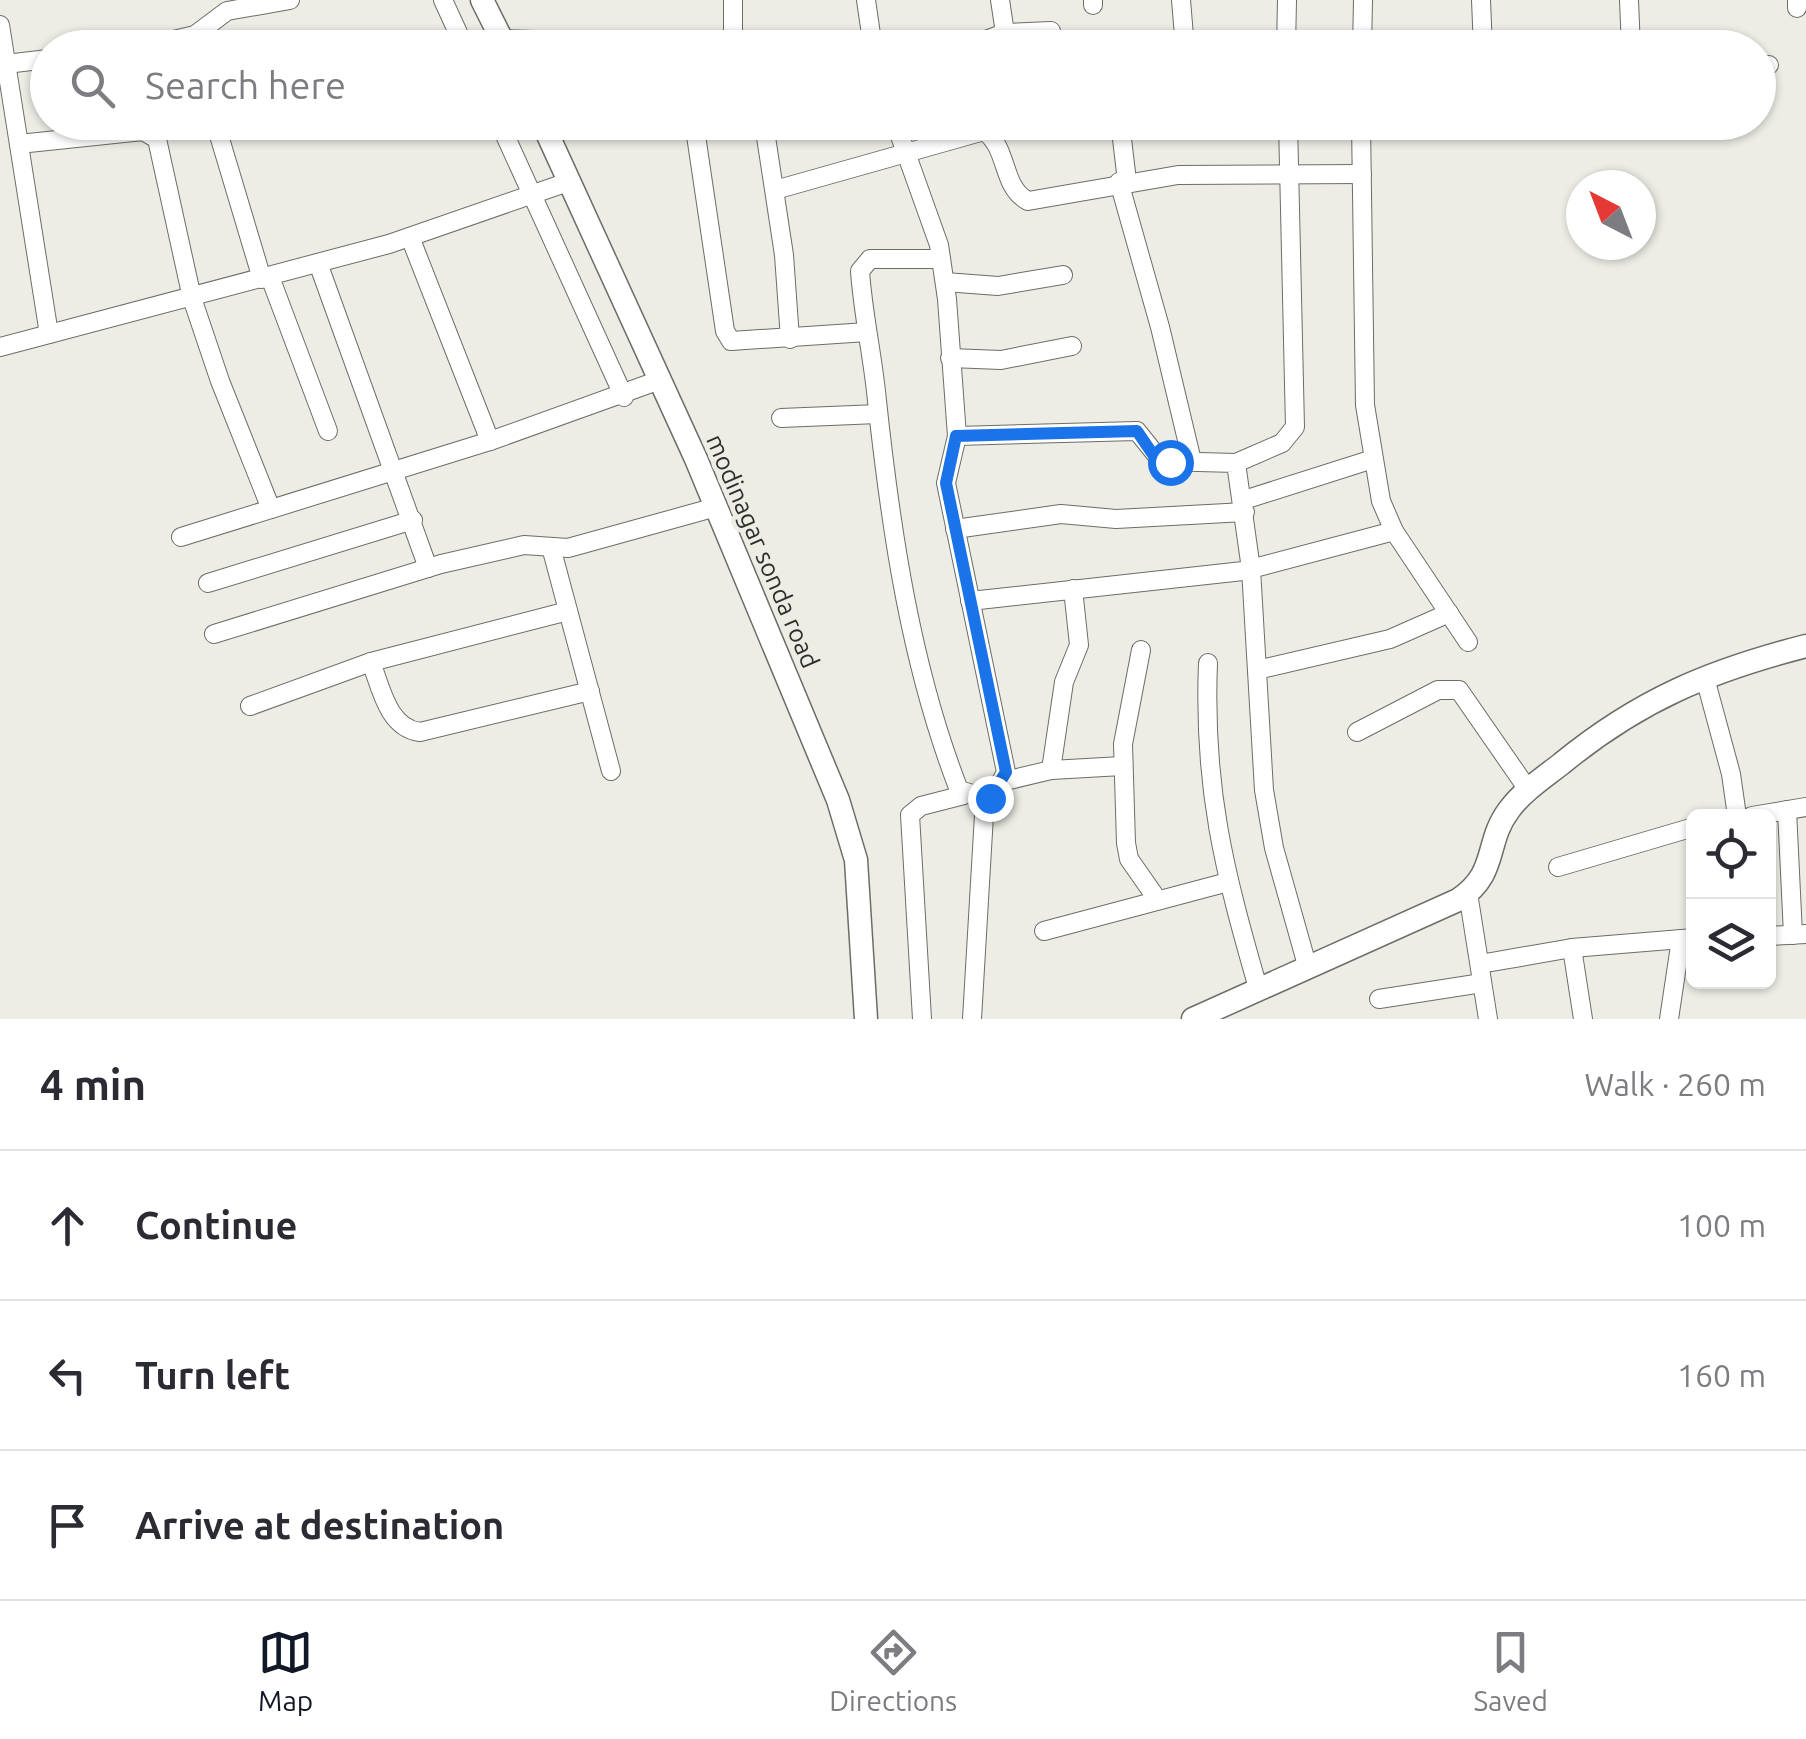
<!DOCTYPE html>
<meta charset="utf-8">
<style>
body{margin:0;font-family:Ubuntu,sans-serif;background:#f2f2f3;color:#2b2b33}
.controls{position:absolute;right:30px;bottom:30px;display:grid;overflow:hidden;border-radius:15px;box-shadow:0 2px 8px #0004}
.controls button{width:90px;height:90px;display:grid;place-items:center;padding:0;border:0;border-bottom:2px solid #e1e1e2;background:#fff;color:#2b2b33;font:50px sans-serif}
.compass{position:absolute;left:1566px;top:170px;width:90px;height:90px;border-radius:50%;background:#fff;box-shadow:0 2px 8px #0004;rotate:318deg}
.stop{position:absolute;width:30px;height:30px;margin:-22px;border:8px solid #1a73e8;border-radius:50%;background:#fff}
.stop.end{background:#1a73e8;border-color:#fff;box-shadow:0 2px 10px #0008}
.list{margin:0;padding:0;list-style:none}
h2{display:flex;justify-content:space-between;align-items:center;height:130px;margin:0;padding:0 40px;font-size:42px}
h2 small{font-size:32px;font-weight:400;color:#7c7c81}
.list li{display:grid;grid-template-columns:65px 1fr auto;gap:30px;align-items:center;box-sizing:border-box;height:150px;padding:0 40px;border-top:2px solid #e1e1e2}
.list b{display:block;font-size:38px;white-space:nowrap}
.list em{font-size:32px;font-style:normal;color:#7c7c81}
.icon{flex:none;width:55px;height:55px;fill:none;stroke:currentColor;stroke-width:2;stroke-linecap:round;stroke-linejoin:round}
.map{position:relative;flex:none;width:1806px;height:1019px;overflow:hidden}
.search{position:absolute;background:#fff;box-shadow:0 2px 8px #0004;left:30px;right:30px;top:30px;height:110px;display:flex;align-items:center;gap:25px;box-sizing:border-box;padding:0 35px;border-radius:55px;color:#7c7c81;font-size:38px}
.sheet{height:580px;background:#fff}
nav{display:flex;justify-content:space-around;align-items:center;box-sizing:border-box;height:140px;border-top:2px solid #e1e1e2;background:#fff;font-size:28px;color:#7c7c81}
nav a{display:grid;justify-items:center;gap:5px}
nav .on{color:#111827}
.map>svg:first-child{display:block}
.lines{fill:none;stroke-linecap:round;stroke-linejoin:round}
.minor-casing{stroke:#6c6d67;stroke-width:20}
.tertiary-casing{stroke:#6c6d67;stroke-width:25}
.minor{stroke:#fff;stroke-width:18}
.tertiary{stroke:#fff;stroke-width:22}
.route{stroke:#1a73e8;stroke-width:12}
.labels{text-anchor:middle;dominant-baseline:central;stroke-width:9;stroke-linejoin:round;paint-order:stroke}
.street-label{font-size:25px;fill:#2e2e2c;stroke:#edede6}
</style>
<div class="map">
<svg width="1806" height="1019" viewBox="0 0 1806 1019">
<rect width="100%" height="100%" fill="#edede6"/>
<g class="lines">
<g class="minor-casing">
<g id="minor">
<path d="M 443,0 L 465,48"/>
<path d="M 866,0 L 873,48"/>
<path d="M 1000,0 L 1005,33"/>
<path d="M 1093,0 L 1093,5"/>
<path d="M 1181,0 L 1185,48"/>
<path d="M 1481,0 L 1483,48"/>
<path d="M 1629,0 L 1631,48"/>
<path d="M 1797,0 L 1797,8"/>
<path d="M 0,25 L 49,334"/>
<path d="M 502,39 L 723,45 L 733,33 L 733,0"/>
<path d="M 139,48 L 195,35 L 227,11 L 290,0"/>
<path d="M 964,48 L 1005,33 L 1051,31"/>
<path d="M 1286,48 L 1287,0"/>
<path d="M 1362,48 L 1363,0"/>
<path d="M 6,64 L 48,59"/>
<path d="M 1758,65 L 1769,65"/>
<path d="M 215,122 L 262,279"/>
<path d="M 499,122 L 624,397"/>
<path d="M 694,122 L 725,331 L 731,341 L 867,332"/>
<path d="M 895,122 L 939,245 L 947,299 L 957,436 L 946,483 L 1006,772 L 984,815 L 972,1019"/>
<path d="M 1120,122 L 1127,181"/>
<path d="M 1361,122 L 1365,405 L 1381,501 L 1394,531 L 1468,642"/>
<path d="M 764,124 L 784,255 L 790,339"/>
<path d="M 19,144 L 143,131 L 157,139 L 192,298 L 220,381 L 271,509"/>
<path d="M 1119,182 L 1160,327 L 1192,461"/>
<path d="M 775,190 L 984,131 C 1009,148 1001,187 1028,201 L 1178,175 L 1362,174"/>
<path d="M 410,237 L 490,441"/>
<path d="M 941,259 L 870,259 L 860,271 C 863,315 873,357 877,401 C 891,531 911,667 959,790 L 990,799"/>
<path d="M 318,263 L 428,568"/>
<path d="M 270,277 L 328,431"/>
<path d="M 945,282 L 998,286 L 1063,275"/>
<path d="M 0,347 L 389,244 L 568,182"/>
<path d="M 950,358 L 1001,360 L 1072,346"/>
<path d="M 781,418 L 878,414"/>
<path d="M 957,436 L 1137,431 L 1161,461 L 1236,463 L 1251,569 L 1264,790 L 1274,848 L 1307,965"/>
<path d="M 1236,463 L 1282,443 L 1295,427 L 1288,122"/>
<path d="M 1244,500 L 1373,459"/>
<path d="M 955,529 L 1061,514 L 1116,519 L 1245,512"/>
<path d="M 181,537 L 490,441 L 657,381"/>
<path d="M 551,547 L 611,771"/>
<path d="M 208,583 L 413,520"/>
<path d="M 970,601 L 1243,571 L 1394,531"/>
<path d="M 214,634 L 441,564 L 524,545 L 568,548 L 716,507"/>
<path d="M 1141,650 L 1123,744 L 1126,843 L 1129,859 L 1157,899"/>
<path d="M 371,662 C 381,688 388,728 420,732 L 590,691"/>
<path d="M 1208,663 C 1203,788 1224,870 1258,988"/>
<path d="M 1257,670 L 1390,639 L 1449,613"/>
<path d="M 1705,678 L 1731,774 L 1737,816"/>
<path d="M 250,706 L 371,662 L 568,611"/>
<path d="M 1357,732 L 1438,690 L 1459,690 L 1529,791"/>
<path d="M 1051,770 L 1064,682 L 1079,645 L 1073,589"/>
<path d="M 1005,781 L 1051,770 L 1122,766"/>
<path d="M 1787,810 L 1793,935"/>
<path d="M 1752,816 L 1806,807"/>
<path d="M 1558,867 L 1694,827"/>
<path d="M 1468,893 L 1488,1019"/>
<path d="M 1044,931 L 1228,882"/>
<path d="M 1768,936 L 1806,934"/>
<path d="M 1572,948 L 1583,1019"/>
<path d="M 1480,964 L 1572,948 L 1694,938"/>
<path d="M 1379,999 L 1482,983"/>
<path d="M 922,1019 L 910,815 L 921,806 L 964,795"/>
<path d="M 1669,1019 L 1681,939"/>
</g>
</g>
<g class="tertiary-casing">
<g id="tertiary">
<path d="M 482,0 L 506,48"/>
<path d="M 542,122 L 696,459 L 838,800 L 856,860 L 866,1019"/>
<path d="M 1193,1019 L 1458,900 C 1499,873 1484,843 1509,810 C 1522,792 1543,778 1561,764 C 1639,700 1709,671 1806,646"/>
</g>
</g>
<use href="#minor" class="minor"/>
<use href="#tertiary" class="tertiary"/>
</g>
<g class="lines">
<path class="route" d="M 990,798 L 1006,772 L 946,483 L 956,436 L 1137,431 L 1154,456 L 1170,462"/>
</g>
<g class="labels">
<g class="street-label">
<text transform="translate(763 551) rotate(67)">modinagar sonda road</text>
</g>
</g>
</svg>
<div class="controls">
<button><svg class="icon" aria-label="locate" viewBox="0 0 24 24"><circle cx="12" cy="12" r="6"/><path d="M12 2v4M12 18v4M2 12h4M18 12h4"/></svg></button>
<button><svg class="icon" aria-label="layers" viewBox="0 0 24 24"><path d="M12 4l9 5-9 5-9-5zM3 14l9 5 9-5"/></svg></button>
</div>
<svg class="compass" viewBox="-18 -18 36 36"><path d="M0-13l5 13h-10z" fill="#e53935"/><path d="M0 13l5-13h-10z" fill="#7c7c81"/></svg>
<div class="stop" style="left:1170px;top:462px"></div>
<div class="stop end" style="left:990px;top:798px"></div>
<div class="search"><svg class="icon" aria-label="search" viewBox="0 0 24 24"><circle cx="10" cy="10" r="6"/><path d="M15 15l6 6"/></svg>Search here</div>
</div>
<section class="sheet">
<h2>4 min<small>Walk · 260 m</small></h2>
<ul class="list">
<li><svg class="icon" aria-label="ahead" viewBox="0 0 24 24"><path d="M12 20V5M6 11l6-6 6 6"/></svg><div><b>Continue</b></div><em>100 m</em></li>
<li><svg class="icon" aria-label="left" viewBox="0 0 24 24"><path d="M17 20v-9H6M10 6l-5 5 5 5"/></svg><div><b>Turn left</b></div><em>160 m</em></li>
<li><svg class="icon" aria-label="arrive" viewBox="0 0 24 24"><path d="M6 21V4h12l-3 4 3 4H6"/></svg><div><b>Arrive at destination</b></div></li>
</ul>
</section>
<nav>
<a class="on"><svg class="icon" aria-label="map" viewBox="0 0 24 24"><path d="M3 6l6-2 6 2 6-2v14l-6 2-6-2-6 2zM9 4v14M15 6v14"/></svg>Map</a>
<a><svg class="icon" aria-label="directions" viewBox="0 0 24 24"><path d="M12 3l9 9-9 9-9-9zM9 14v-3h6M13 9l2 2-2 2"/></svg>Directions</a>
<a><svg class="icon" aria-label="saved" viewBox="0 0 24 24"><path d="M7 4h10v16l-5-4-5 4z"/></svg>Saved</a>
</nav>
